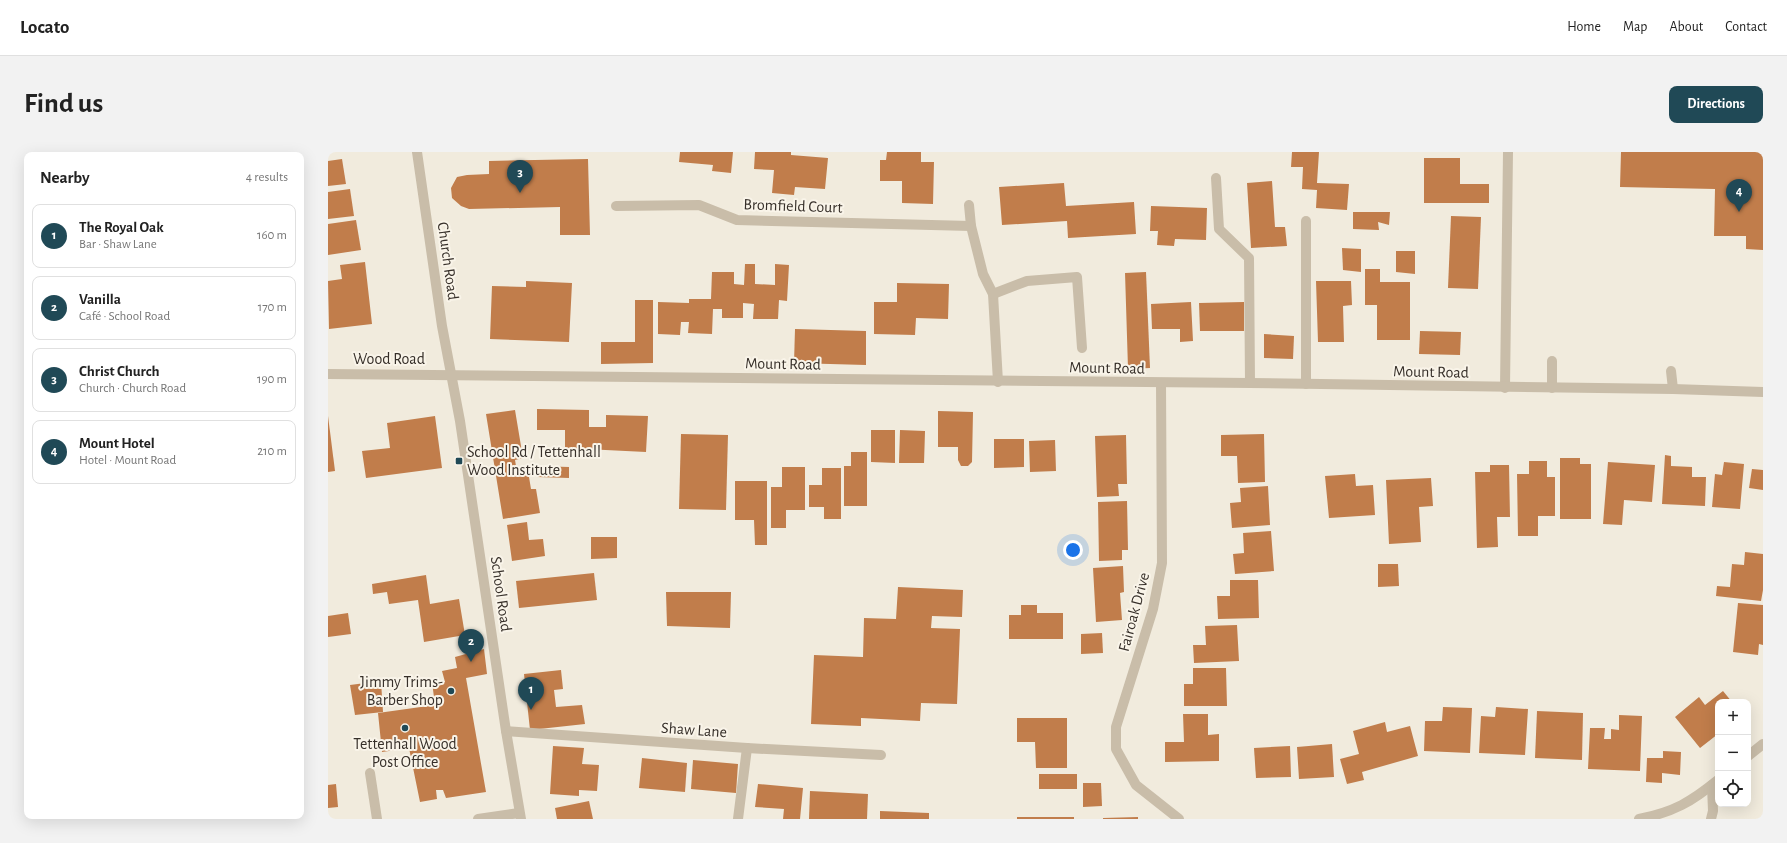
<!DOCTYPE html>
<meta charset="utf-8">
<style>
body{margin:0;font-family:"Alegreya Sans",sans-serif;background:#f2f2f2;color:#222}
.controls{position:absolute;right:12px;bottom:12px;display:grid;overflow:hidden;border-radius:8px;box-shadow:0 4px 16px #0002}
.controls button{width:36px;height:36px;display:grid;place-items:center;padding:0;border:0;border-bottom:1px solid #e0e0e0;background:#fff;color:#222;font:20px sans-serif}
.you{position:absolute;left:745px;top:398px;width:14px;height:14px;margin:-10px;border:3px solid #fff;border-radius:50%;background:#1a73e8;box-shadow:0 0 0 6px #1a73e833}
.badge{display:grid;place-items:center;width:26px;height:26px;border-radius:50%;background:#204956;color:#fff;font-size:13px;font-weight:700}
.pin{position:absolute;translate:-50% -33px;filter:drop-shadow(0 1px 2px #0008)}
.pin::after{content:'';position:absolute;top:21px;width:14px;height:12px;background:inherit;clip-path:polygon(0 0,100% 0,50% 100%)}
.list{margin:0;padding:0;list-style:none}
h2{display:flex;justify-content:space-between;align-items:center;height:52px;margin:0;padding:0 16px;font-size:17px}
h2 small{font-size:13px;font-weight:400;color:#767676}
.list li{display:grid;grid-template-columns:26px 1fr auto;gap:12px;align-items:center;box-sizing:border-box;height:64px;margin:0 8px 8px;padding:0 8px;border:1px solid #e0e0e0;border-radius:8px}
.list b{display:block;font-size:15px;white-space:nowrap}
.list p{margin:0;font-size:13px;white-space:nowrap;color:#767676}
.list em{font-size:13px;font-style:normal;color:#767676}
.icon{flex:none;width:22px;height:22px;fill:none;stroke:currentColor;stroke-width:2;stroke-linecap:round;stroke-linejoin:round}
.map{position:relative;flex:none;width:1435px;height:667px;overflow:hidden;border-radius:8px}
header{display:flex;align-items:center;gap:24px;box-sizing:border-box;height:56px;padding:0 20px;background:#fff;border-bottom:1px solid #e0e0e0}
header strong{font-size:19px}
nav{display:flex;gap:22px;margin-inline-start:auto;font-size:14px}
.intro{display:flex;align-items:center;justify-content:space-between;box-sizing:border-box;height:96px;padding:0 24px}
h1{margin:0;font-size:28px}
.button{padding:10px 18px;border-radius:8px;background:#204956;color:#fff;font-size:14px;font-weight:700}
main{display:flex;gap:24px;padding:0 24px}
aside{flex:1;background:#fff;border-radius:8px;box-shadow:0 4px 16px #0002}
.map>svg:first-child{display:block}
.building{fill:#c17d4b}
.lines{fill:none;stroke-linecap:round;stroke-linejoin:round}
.service{stroke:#c9bda9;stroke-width:10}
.minor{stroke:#c9bda9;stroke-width:10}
.tertiary{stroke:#c9bda9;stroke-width:10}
.poi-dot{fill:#204956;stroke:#f9f4e9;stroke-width:1.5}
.labels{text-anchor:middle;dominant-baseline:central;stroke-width:4;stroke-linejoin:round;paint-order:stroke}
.street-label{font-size:16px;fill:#362f29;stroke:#f9f4e9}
.poi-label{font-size:16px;fill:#362f29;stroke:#f9f4e9;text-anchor:start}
</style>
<header>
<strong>Locato</strong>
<nav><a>Home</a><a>Map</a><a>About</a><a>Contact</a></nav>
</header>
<div class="intro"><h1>Find us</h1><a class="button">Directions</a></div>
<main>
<aside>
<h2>Nearby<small>4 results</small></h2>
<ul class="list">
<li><span class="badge">1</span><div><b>The Royal Oak</b><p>Bar · Shaw Lane</p></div><em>160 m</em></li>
<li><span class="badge">2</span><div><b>Vanilla</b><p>Café · School Road</p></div><em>170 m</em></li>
<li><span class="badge">3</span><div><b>Christ Church</b><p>Church · Church Road</p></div><em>190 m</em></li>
<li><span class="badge">4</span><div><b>Mount Hotel</b><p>Hotel · Mount Road</p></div><em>210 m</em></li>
</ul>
</aside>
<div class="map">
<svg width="1435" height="667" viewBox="0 0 1435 667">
<rect width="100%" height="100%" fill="#f1ebdd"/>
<g class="building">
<path d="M 352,0 L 405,0 L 403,21 L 384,19 L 385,13 L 351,10 Z"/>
<path d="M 427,0 L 463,0 L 463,3 L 500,6 L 497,37 L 467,35 L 466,43 L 444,41 L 446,18 L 426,17 Z"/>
<path d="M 559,0 L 593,0 L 593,10 L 606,10 L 605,52 L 574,51 L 574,29 L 552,29 L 552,8 L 558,8 Z"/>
<path d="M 964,0 L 991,0 L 989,31 L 1021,32 L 1019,58 L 988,56 L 989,38 L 974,37 L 975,15 L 963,15 Z"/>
<path d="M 1293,0 L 1435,0 L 1435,98 L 1418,97 L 1418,84 L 1386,84 L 1387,37 L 1292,35 Z"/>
<path d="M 1096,6 L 1132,6 L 1132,32 L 1161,32 L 1161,51 L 1096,51 Z"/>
<path d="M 14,7 L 18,32 L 0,34 L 0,9 Z"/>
<path d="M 260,7 L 262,83 L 232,83 L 232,55 L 141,57 L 133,54 L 124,46 L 123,36 L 129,25 L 139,23 L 161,22 L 161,9 Z"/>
<path d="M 944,29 L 947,75 L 957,75 L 959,94 L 923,96 L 919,31 Z"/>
<path d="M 736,31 L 738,54 L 806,50 L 808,82 L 740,86 L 739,69 L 674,73 L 671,35 Z"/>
<path d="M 22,37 L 26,64 L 0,67 L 0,40 Z"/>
<path d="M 823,54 L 879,56 L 878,88 L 847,87 L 846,94 L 829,93 L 830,79 L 822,79 Z"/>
<path d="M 1025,60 L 1062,60 L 1061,73 L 1050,70 L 1051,78 L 1025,77 Z"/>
<path d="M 1123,64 L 1153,65 L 1150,137 L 1120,136 Z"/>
<path d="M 28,68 L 33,98 L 0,103 L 0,72 Z"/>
<path d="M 1014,96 L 1033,97 L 1033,120 L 1015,118 Z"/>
<path d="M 1068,99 L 1087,99 L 1087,122 L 1068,120 Z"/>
<path d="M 37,110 L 44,172 L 1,177 L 0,129 L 14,127 L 12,113 Z"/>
<path d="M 417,112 L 427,112 L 427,132 L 447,133 L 447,112 L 461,113 L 459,149 L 451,148 L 450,167 L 425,167 L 426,152 L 415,151 L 415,166 L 394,166 L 394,157 L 385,157 L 384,182 L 360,181 L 361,170 L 353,170 L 352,183 L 330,182 L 330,150 L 361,151 L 361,147 L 383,147 L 384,120 L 406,120 L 406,132 L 416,133 Z"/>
<path d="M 1037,117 L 1052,117 L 1052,130 L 1082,130 L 1082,188 L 1049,188 L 1049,153 L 1037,153 Z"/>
<path d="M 818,120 L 822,216 L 800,217 L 797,121 Z"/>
<path d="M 198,129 L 244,131 L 241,190 L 162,187 L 164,134 L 198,135 Z"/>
<path d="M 988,129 L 1023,129 L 1024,153 L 1015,154 L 1016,190 L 990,190 Z"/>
<path d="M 569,131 L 621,132 L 620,167 L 588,166 L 587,183 L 546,182 L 546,150 L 569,150 Z"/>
<path d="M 307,148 L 325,148 L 325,211 L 273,212 L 273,190 L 307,190 Z"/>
<path d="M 863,150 L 865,189 L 852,190 L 852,177 L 824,177 L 823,152 Z"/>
<path d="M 916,150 L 916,179 L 872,179 L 871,151 Z"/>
<path d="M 467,177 L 538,179 L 538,213 L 466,211 Z"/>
<path d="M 1092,179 L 1133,180 L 1132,203 L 1091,202 Z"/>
<path d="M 936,182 L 966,184 L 965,207 L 936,206 Z"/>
<path d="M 209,257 L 261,258 L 261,275 L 278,275 L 278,263 L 320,264 L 318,300 L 237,296 L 237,278 L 209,278 Z"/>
<path d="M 187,258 L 195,306 L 187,308 L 189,320 L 200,319 L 203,337 L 208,337 L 212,361 L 175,367 L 158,262 Z"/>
<path d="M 610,259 L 645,260 L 644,310 L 640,314 L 633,314 L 630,308 L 630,295 L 610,295 Z"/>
<path d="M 0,264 L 7,319 L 0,320 Z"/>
<path d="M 107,264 L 114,316 L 38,326 L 34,299 L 62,296 L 59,271 Z"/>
<path d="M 543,278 L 567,278 L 567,311 L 543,310 Z"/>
<path d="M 572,278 L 597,279 L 596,311 L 571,311 Z"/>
<path d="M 353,282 L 400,283 L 398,358 L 351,357 Z"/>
<path d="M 936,282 L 937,330 L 910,331 L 909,304 L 893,304 L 893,283 Z"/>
<path d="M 798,283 L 799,332 L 790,332 L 791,344 L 769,345 L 767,284 Z"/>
<path d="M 666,287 L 696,287 L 696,315 L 666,316 Z"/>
<path d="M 727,288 L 728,319 L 702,320 L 701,289 Z"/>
<path d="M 523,300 L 539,300 L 539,354 L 516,354 L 516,314 L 523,314 Z"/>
<path d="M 1337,303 L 1343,304 L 1343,314 L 1364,315 L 1364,325 L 1378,325 L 1377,354 L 1334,352 Z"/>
<path d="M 1232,306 L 1252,306 L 1252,312 L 1263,312 L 1263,367 L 1232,367 Z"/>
<path d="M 1201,309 L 1219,309 L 1219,325 L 1227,325 L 1227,364 L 1210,364 L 1210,384 L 1190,384 L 1189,322 L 1201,322 Z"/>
<path d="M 1280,310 L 1327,313 L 1324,350 L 1296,348 L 1294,373 L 1275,372 Z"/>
<path d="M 1396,310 L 1416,312 L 1412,357 L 1384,355 L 1387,322 L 1394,323 Z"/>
<path d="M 1162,313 L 1181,313 L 1182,365 L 1169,365 L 1170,395 L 1149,396 L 1147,320 L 1162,320 Z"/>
<path d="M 209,314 L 241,315 L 241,326 L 209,325 Z"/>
<path d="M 454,315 L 477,315 L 477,358 L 458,358 L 458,376 L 443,376 L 443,335 L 454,335 Z"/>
<path d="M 494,316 L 513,316 L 513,367 L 496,367 L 496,355 L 481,355 L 481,333 L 494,333 Z"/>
<path d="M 1424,317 L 1435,318 L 1435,338 L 1421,336 Z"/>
<path d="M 1027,322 L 1028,334 L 1045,333 L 1047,363 L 1001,366 L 997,324 Z"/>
<path d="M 1103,326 L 1105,354 L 1091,355 L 1093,390 L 1061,392 L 1058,328 Z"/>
<path d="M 407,329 L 439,329 L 439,393 L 427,393 L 426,368 L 407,368 Z"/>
<path d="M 940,334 L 942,373 L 904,376 L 902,351 L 913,350 L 912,336 Z"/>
<path d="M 799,349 L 800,398 L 794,398 L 794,408 L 771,409 L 770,350 Z"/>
<path d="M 199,370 L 201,388 L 215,387 L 217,404 L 184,409 L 179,373 Z"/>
<path d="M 943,379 L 946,419 L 907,422 L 905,402 L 916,401 L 915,381 Z"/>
<path d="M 263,385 L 289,385 L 289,406 L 263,407 Z"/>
<path d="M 1417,400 L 1435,402 L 1435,438 L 1433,449 L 1388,444 L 1389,434 L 1402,435 L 1404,412 L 1416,413 Z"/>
<path d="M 1050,412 L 1070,412 L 1071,434 L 1050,435 Z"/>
<path d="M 795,414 L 796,440 L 792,441 L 794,468 L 768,470 L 765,416 Z"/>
<path d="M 266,421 L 269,448 L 191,456 L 188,429 Z"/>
<path d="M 98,423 L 102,452 L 131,447 L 137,483 L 96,490 L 90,448 L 61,452 L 59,440 L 45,442 L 44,432 Z"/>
<path d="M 902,428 L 930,428 L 931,466 L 890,467 L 889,444 L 902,444 Z"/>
<path d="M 570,435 L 635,438 L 634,465 L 604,464 L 603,476 L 632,477 L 629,552 L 593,551 L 592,569 L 533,566 L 533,574 L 483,572 L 486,503 L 535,505 L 536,466 L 568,467 Z"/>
<path d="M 338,440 L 403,440 L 402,476 L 339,474 Z"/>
<path d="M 1410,451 L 1435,453 L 1435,493 L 1431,492 L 1430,503 L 1405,500 Z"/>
<path d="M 693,453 L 709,453 L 709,461 L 735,461 L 735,487 L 681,487 L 681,463 L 693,463 Z"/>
<path d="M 20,461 L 23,482 L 0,485 L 0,464 Z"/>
<path d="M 909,473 L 911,509 L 866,511 L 865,493 L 878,493 L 877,474 Z"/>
<path d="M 774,481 L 775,501 L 753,502 L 753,482 Z"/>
<path d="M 156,497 L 159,522 L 138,526 L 158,640 L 118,646 L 115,638 L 108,638 L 109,647 L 92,650 L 81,596 L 54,600 L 50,561 L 107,553 L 104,530 L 117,530 L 114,519 L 129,516 L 127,505 Z"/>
<path d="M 865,516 L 898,516 L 899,554 L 856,554 L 856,532 L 865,532 Z"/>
<path d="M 233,518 L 235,537 L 226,538 L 228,555 L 254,553 L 257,572 L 202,578 L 196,522 Z"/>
<path d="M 53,529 L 55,560 L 27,563 L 22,533 Z"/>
<path d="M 1395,539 L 1404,550 L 1390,550 L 1390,582 L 1372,596 L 1347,565 L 1371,545 L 1377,553 Z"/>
<path d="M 1115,555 L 1144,556 L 1142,601 L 1096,599 L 1097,569 L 1114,569 Z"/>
<path d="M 1168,555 L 1200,557 L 1197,603 L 1151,601 L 1153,564 L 1167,565 Z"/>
<path d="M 1209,559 L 1255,561 L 1254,608 L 1207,606 Z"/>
<path d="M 855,562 L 880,562 L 880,583 L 891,582 L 891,609 L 837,610 L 837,590 L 856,590 Z"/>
<path d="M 1291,563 L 1314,564 L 1312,619 L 1260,617 L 1262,576 L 1277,576 L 1276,587 L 1283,587 L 1283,577 L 1291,578 Z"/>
<path d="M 689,566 L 739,566 L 739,616 L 708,616 L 707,590 L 689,590 Z"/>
<path d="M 1057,570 L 1059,580 L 1082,574 L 1090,604 L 1034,620 L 1036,628 L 1019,632 L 1012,607 L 1031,602 L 1025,579 Z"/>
<path d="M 1004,592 L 1006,625 L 971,627 L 969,595 Z"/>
<path d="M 225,594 L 256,596 L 254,612 L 271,613 L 269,639 L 251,638 L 251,644 L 222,642 Z"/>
<path d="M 962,594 L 963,625 L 928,626 L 926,596 Z"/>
<path d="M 1335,599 L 1353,600 L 1352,623 L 1334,621 L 1334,631 L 1318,630 L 1319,606 L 1335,606 Z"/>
<path d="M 314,606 L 359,611 L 357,640 L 311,636 Z"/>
<path d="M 365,608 L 410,612 L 408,641 L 363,637 Z"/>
<rect x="711" y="622" width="38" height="15"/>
<path d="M 755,631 L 773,631 L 774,654 L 755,655 Z"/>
<path d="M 8,632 L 10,655 L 0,656 L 0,633 Z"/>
<path d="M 430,632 L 475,636 L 472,667 L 455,667 L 456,657 L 427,655 Z"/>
<path d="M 482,639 L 540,642 L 539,667 L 481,667 Z"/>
<path d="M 261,649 L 265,667 L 229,667 L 227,656 Z"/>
<path d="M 552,659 L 601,661 L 601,667 L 552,667 Z"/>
<rect x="689" y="665" width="57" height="2"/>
<path d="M 810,665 L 810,667 L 775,667 L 775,666 Z"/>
</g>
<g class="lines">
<g class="service">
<path d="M 978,69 L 978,232"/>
<path d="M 1224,209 L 1224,236"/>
<path d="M 1343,219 L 1345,237"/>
<path d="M 1177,236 L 1180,0"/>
<path d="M 42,621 L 49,667"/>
<path d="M 410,667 L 419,596"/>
</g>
<g class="minor">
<path d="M 89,0 L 114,174 L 132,269 L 178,579 L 193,667"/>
<path d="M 888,26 L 891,77 L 921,106 L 922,231"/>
<path d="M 641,53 L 643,74 L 655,122 L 665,142 L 670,230"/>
<path d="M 288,54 L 371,53 L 409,68 L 643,74"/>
<path d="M 665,142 L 699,129 L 749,125 L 754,196"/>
<path d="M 833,231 L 834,411 L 825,457 L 788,575 L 788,597 L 808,633 L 851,667"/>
<path d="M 178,579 L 419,596 L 553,603"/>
<path d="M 1420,604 L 1435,592"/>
<path d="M 150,667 L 191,661"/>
<path d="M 1311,667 C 1346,660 1363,650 1390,628"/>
<path d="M 1383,667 L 1385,659 L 1384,633"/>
</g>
<path class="tertiary" d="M 0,222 L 922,231 L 1345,237 L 1435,240"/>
</g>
<g class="poi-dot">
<rect x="127" y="305" width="8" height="8" rx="2"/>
<circle cx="123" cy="539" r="4"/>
<circle cx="77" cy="576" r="4"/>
</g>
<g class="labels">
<g class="street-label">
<text transform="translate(465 54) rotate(2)">Bromfield Court</text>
<text transform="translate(120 109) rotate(82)">Church Road</text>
<text x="61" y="207">Wood Road</text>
<text transform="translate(455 212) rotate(1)">Mount Road</text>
<text transform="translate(779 216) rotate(1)">Mount Road</text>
<text transform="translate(1103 220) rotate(1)">Mount Road</text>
<text transform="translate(173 442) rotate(82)">School Road</text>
<text transform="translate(806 460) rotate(-75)">Fairoak Drive</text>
<text transform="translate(366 578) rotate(4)">Shaw Lane</text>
</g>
<g class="poi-label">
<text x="139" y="300">School Rd / Tettenhall<tspan x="139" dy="18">Wood Institute</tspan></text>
<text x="115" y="530" text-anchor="end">Jimmy Trims-<tspan x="115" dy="18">Barber Shop</tspan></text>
<text x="77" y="592" text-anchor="middle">Tettenhall Wood<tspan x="77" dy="18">Post Office</tspan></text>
</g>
</g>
</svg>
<div class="controls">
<button>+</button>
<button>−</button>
<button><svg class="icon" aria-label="locate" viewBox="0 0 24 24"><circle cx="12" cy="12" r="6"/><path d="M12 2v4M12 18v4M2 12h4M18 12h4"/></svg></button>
</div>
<div class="you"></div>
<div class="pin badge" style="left:203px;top:558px">1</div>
<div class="pin badge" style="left:143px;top:510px">2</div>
<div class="pin badge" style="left:192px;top:41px">3</div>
<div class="pin badge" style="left:1411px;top:60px">4</div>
</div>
</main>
